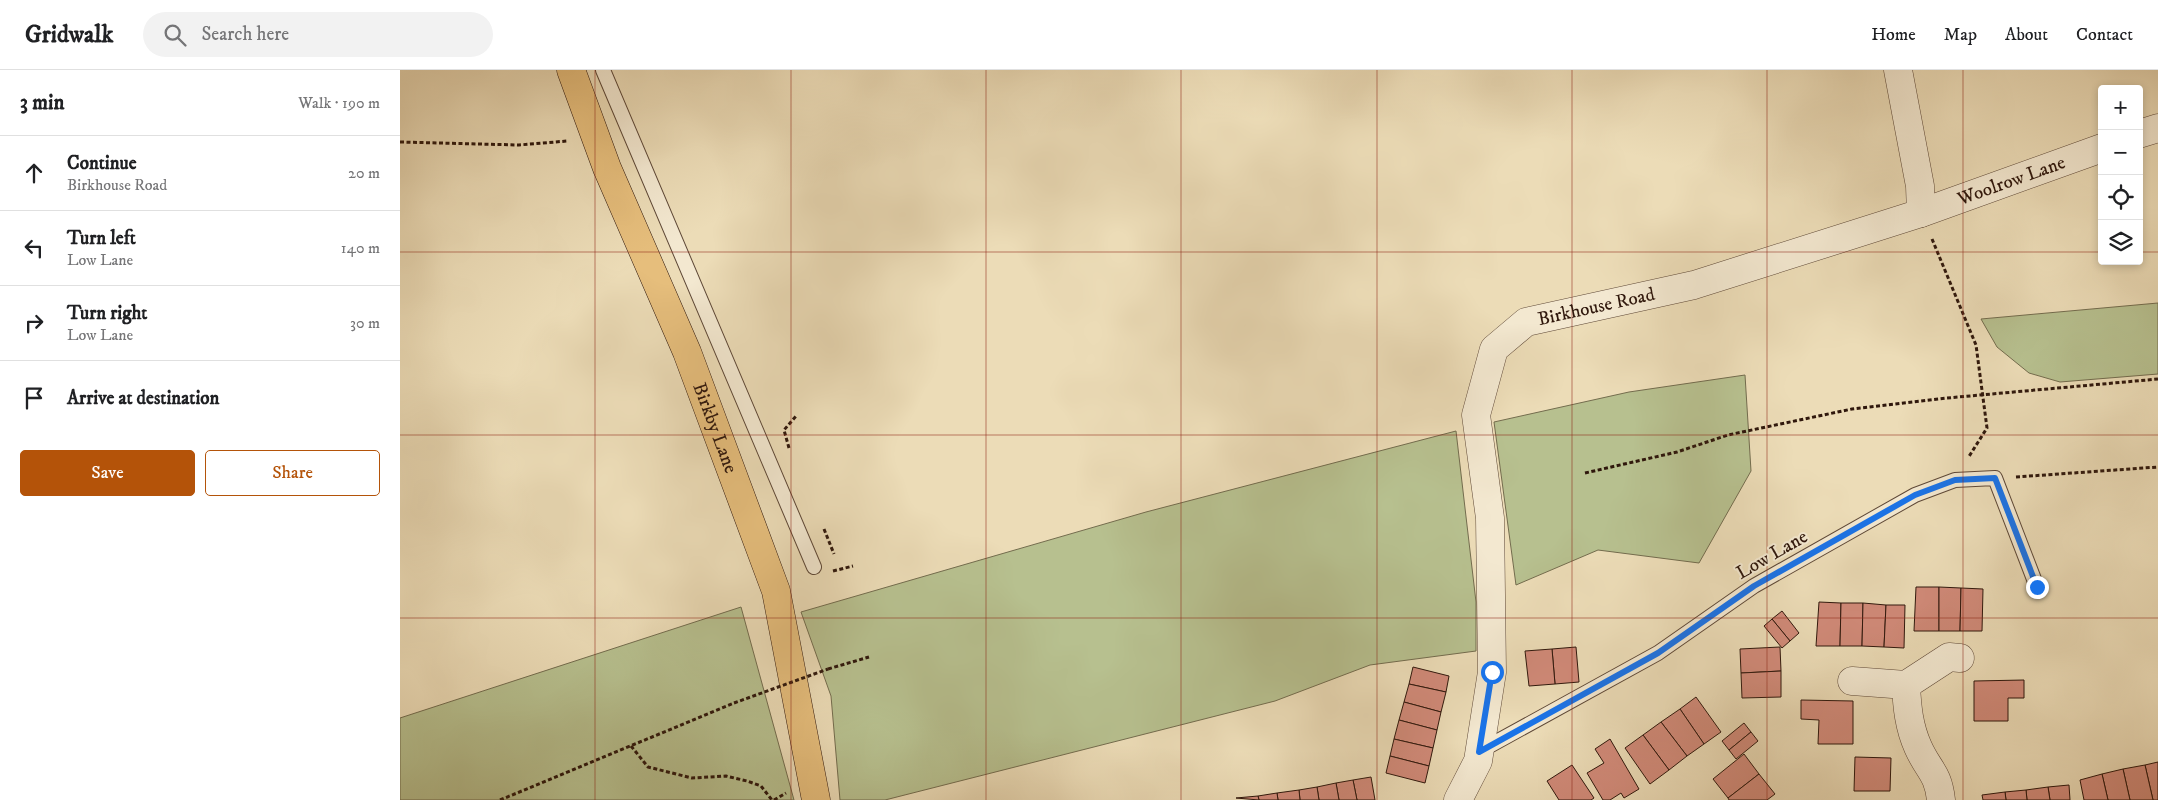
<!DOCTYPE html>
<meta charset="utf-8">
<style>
body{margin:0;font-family:"IM FELL DW Pica",serif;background:#f2f2f2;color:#202124}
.controls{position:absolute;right:15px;top:15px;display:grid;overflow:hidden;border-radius:5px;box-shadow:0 2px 8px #0003}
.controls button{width:45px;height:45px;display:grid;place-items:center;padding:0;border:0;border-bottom:1px solid #e0e0e0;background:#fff;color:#202124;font:25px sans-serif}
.stop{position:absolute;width:15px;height:15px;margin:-11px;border:4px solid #1a73e8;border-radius:50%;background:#fff}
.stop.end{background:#1a73e8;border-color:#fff;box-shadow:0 1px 5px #0008}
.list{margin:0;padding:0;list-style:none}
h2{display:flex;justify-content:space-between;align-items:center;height:65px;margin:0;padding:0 20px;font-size:21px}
h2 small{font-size:16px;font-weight:400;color:#757577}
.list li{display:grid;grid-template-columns:32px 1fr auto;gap:15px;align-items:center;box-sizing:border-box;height:75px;padding:0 20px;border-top:1px solid #e0e0e0}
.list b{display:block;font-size:19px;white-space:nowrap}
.list p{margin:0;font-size:16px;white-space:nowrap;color:#757577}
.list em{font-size:16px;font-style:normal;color:#757577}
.actions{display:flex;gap:10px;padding:15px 20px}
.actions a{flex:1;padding:11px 0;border:1px solid #b45309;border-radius:5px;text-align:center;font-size:18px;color:#b45309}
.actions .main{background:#b45309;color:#fff}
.icon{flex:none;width:28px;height:28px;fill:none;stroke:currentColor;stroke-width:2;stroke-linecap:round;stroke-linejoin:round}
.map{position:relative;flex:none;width:1758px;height:730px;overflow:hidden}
header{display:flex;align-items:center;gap:30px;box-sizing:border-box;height:70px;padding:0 25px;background:#fff;border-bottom:1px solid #e0e0e0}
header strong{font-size:24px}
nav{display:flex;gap:28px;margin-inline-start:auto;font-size:18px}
.search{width:350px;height:45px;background:#f2f2f2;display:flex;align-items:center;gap:12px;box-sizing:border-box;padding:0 18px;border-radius:28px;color:#757577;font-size:19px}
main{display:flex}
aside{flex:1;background:#fff}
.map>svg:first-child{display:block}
.green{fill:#b7c08f;stroke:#736c4e}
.building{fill:#d18a79;stroke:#2f170c}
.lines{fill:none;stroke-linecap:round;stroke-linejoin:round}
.service-casing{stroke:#5e4837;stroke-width:16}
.minor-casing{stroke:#5e4837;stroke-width:29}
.primary-casing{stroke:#2f170c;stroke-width:29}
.path{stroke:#2f170c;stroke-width:3;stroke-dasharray:4 2.5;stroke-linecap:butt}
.service{stroke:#f3e8d0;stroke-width:14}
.minor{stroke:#f3e8d0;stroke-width:28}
.primary{stroke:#e6be7c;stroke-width:28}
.path-bridge{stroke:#2f170c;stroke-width:3;stroke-dasharray:4 2.5;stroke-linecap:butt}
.route{stroke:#1a73e8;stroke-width:6}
.grid{fill:none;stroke:#8f2418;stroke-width:1;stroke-opacity:0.55}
.labels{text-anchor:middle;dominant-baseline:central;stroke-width:4;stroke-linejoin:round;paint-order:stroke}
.street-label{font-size:19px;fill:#2f170c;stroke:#f3e8d0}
</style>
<header>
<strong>Gridwalk</strong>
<div class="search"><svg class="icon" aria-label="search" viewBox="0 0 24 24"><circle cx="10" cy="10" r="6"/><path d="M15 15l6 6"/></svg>Search here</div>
<nav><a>Home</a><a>Map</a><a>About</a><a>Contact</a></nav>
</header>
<main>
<aside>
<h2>3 min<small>Walk · 190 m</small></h2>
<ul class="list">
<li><svg class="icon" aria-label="ahead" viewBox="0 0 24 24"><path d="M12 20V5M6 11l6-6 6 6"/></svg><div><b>Continue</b><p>Birkhouse Road</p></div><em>20 m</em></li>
<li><svg class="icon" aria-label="left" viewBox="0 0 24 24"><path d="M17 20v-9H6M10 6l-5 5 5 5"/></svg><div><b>Turn left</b><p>Low Lane</p></div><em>140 m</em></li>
<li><svg class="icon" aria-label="right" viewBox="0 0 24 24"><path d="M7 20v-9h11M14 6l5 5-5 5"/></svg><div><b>Turn right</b><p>Low Lane</p></div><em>30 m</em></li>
<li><svg class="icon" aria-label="arrive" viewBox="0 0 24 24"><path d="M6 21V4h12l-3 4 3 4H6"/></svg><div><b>Arrive at destination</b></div></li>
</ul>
<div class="actions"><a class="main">Save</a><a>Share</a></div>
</aside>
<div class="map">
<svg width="1758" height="730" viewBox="0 0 1758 730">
<rect width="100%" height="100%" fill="#ecdcb7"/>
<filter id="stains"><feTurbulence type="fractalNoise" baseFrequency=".004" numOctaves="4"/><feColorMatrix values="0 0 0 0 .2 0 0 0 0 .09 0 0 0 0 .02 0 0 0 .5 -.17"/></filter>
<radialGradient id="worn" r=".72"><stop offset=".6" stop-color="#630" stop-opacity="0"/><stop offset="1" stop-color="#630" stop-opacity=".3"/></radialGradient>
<g class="green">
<path d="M 1758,233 L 1758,304 L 1660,312 L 1629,303 L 1597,277 L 1581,249 Z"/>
<path d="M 1345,305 L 1351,401 L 1299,493 L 1198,480 L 1116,515 L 1094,352 L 1229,322 Z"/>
<path d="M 1056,361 L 1076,532 L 1076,581 L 970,595 L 875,631 L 485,730 L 440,730 L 431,626 L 401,542 L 746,442 Z"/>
<path d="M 341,537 L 394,730 L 0,730 L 0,648 Z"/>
</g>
<g class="building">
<path d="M 1516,517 L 1539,517 L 1539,561 L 1514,561 Z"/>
<path d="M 1539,517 L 1561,518 L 1560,561 L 1539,561 Z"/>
<path d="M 1561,518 L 1583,519 L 1582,561 L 1560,561 Z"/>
<path d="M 1419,532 L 1441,533 L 1440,576 L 1416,576 Z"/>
<path d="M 1441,533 L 1463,533 L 1462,576 L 1440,576 Z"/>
<path d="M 1463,533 L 1486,535 L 1484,577 L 1462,576 Z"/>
<path d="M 1486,535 L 1505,535 L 1504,578 L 1484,577 Z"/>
<path d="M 1382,541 L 1399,563 L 1390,571 L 1372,549 Z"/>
<path d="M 1372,549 L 1390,571 L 1382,578 L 1364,556 Z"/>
<path d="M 1176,577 L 1179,612 L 1155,614 L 1152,579 Z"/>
<path d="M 1380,577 L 1381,601 L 1341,603 L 1340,579 Z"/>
<path d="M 1152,579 L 1155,614 L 1129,616 L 1125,581 Z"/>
<path d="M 1013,597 L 1049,606 L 1046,622 L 1009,614 Z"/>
<path d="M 1381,601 L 1381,627 L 1342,628 L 1341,603 Z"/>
<path d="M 1624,610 L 1624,628 L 1608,628 L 1608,651 L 1574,651 L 1574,611 Z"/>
<path d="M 1009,614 L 1046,622 L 1041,642 L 1004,632 Z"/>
<path d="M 1296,627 L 1321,662 L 1304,674 L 1280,639 Z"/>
<path d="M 1401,630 L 1453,631 L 1453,674 L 1418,674 L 1419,650 L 1401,649 Z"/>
<path d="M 1004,632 L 1041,642 L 1037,660 L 999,650 Z"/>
<path d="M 1280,639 L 1304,674 L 1287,686 L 1261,652 Z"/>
<path d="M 999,650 L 1037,660 L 1033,678 L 994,669 Z"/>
<path d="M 1261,652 L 1287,686 L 1269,700 L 1243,665 Z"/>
<path d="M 1344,653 L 1351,662 L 1329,680 L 1322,671 Z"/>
<path d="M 1351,662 L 1358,671 L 1336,689 L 1329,680 Z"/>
<path d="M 1243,665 L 1269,700 L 1250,714 L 1225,678 Z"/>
<path d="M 994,669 L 1033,678 L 1029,696 L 990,686 Z"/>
<path d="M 1210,669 L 1239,719 L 1224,728 L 1221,723 L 1210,730 L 1203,730 L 1187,703 L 1204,693 L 1195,679 Z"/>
<path d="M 1344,684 L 1359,704 L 1328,728 L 1313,709 Z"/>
<path d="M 990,686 L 1029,696 L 1025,713 L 986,703 Z"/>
<path d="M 1455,687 L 1491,688 L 1490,721 L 1454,721 Z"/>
<path d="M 1758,692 L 1758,730 L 1753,730 L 1745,695 Z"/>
<path d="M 1172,695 L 1194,728 L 1191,730 L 1159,730 L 1147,711 Z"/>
<path d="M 1745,695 L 1753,730 L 1730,730 L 1723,699 Z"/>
<path d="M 1723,699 L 1730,730 L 1708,730 L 1702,704 Z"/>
<path d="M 1359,704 L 1375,724 L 1367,730 L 1329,730 L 1328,728 Z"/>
<path d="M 1702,704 L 1708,730 L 1684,730 L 1680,710 Z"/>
<path d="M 971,707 L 975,730 L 957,730 L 953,710 Z"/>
<path d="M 953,710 L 957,730 L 939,730 L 936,713 Z"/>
<path d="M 936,713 L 939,730 L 919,730 L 917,717 Z"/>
<path d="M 1669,715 L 1670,730 L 1650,730 L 1648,717 Z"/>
<path d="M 917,717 L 919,730 L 900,730 L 899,720 Z"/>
<path d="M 1648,717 L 1650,730 L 1627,730 L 1626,720 Z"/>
<path d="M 899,720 L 900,730 L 878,730 L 877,723 Z"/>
<path d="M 1626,720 L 1627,730 L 1606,730 L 1605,722 Z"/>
<path d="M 1605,722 L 1606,730 L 1583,730 L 1582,725 Z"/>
<path d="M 877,723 L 878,730 L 859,730 L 858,726 Z"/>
<path d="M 858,726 L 859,730 L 836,728 Z"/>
</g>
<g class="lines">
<g class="service-casing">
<g id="service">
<path d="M 203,0 L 414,497"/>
<path d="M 1080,681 L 1258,583 L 1354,516 L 1515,425 L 1555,410 L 1595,408 L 1637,517"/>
</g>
</g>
<g class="minor-casing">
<g id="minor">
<path d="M 1739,64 L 1758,58"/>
<path id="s1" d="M 1521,143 L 1702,78"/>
<path d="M 1452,611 L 1506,615 L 1549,587 L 1560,588"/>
<path d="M 1506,615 C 1507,637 1509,657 1518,677 C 1528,700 1538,702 1541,730"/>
<path id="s2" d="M 1058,730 L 1078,691 L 1092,602 L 1090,448 L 1076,345 L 1094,279 L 1126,252 L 1294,215 L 1521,143 L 1520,116 L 1498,0"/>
</g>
</g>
<g class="primary-casing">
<g id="primary">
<path id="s3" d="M 171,0 L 207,98 L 287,282 L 376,521 L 416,730"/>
</g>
</g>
<g class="path">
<path d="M 0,72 L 119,75 L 167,71"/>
<path d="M 1532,169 L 1576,275 L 1587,358 L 1568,388"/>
<path d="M 389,378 L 384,360 L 397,345"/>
<path d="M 1185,403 L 1277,382 L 1328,365 L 1452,339 L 1547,328 L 1758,309"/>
<path d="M 1616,407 L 1758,397"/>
<path d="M 424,459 L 434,484"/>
<path d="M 433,501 L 453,496"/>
<path d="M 428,599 L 469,587"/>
<path d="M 231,676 L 248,697 L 292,708 L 326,706 L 347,711 L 361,716 L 372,730"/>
<path d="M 100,730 L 334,633"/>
<path d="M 374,730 L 386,723"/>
</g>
<use href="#service" class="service"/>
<use href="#minor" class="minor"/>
<use href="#primary" class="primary"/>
<path class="path-bridge" d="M 334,633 L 428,599"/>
</g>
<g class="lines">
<path class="route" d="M 1092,602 L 1079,682 L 1258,583 L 1354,516 L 1515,425 L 1555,410 L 1595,408 L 1637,517"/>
</g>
<path class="grid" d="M 195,0 L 195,730M 391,0 L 391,730M 586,0 L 586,730M 781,0 L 781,730M 977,0 L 977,730M 1172,0 L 1172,730M 1367,0 L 1367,730M 1563,0 L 1563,730M 0,182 L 1702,182M 1739,182 L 1758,182M 0,365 L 1758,365M 0,548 L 1758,548"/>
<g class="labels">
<g class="street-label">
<text stroke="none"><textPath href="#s1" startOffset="96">Woolrow Lane</textPath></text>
<text stroke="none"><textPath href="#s2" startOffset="574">Birkhouse Road</textPath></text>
<text stroke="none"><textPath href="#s3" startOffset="386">Birkby Lane</textPath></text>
<text transform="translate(1372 485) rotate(-30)">Low Lane</text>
</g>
</g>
<rect width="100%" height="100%" filter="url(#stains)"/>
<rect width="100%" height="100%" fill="url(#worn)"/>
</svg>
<div class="controls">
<button>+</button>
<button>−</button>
<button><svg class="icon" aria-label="locate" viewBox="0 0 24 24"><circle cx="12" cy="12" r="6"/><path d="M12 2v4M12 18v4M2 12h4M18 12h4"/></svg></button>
<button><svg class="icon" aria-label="layers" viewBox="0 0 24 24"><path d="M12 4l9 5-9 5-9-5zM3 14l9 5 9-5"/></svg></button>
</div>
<div class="stop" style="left:1092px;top:602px"></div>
<div class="stop end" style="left:1637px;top:517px"></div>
</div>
</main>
